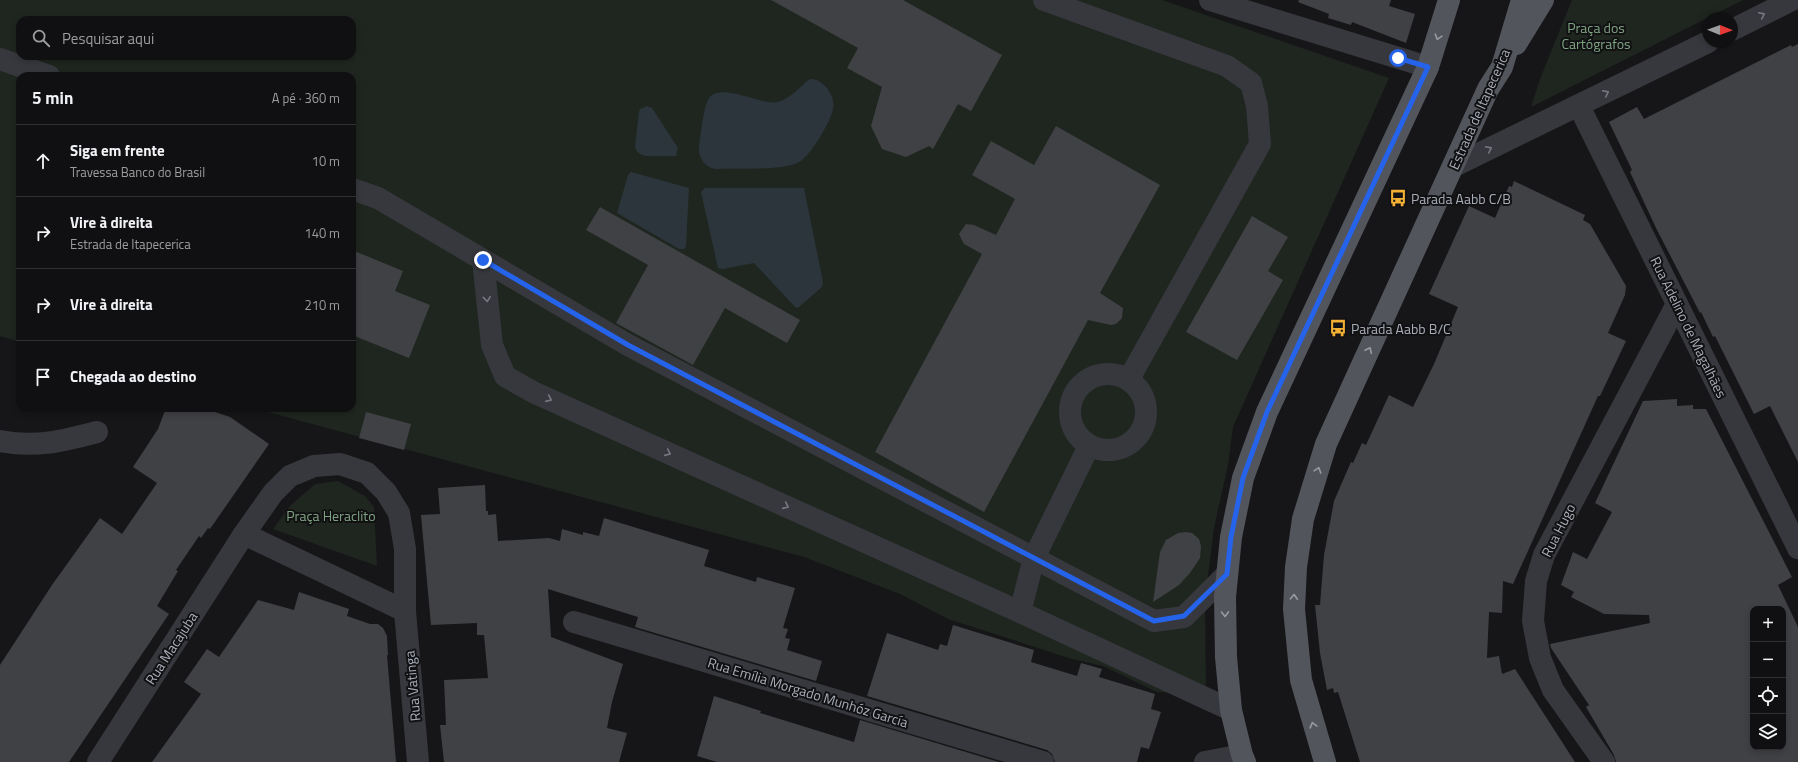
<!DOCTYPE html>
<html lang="pt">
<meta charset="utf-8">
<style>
body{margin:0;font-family:"Titillium Web",sans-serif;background:#1e1e20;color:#f1f3f6}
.controls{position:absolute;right:12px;bottom:12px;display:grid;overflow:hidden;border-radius:8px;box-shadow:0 2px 6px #0003}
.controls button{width:36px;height:36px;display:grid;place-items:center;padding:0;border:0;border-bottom:1px solid #303032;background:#101012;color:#f1f3f6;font:20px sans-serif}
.compass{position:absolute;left:1702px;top:12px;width:36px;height:36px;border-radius:50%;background:#101012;box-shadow:0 2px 6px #0003;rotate:91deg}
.stop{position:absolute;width:12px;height:12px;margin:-9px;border:3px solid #2563eb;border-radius:50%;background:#fff}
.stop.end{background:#2563eb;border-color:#fff;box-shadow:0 1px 4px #0008}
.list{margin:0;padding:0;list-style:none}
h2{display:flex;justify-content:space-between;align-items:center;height:52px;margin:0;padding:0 16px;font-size:17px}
h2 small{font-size:13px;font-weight:400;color:#9c9d9f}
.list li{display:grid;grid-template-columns:26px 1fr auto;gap:12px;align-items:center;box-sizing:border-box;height:72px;padding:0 16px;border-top:1px solid #303032}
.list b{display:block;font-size:15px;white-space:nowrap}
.list p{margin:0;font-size:13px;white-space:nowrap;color:#9c9d9f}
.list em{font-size:13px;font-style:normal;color:#9c9d9f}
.icon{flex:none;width:22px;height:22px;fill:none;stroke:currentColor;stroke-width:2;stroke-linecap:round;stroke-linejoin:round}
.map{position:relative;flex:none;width:1798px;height:762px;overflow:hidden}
.search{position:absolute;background:#101012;box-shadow:0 2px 6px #0003;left:16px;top:16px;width:340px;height:44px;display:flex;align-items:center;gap:10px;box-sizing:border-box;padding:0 14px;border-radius:12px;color:#9c9d9f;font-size:15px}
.panel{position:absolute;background:#101012;box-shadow:0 2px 6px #0003;left:16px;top:72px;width:340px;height:340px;border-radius:12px}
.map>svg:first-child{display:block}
.green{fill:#1e261f;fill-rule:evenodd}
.water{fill:#2c353c}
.building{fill:#404145;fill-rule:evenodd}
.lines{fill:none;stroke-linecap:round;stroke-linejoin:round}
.street{stroke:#37383d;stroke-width:22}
.primary{stroke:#53555c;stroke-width:22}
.oneway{stroke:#757881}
.oneway2{stroke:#979ba6}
.route{stroke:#2563eb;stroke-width:5}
.labels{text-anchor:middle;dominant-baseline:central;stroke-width:4;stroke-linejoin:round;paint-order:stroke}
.park-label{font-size:14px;fill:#7fa381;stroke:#111113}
.street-label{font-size:14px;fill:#a8adb8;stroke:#111113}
.poi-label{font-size:14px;fill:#a8adb8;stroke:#111113;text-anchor:start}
</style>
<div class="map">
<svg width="1798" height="762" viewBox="0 0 1798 762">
<rect width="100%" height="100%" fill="#161618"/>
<g class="green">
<path d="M 0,0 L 1162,0 L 1389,78 L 1233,427 L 1228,465 L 1214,528 L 1205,600 L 1206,693 L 1157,692 L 1103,666 L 1072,659 L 948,619 L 900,594 L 804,557 L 253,408 L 352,408 L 352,76 L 20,76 L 20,342 L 0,336 ZM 20,20 L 352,20 L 352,56 L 20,56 Z"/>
<path d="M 1572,0 L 1743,0 L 1531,107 L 1540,79 Z"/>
<path d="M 338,481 L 365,496 L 374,507 L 377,566 L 273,529 L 290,506 L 315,484 Z"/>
</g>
<g class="water">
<path d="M 810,79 C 817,79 821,82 826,87 C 831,93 835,101 833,109 C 831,121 810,157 799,162 C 783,171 739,168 719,169 C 706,169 698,159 699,146 C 701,134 703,110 708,100 C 718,80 761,106 778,102 C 792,98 799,87 810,79 Z"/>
<path d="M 647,106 L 652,108 L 678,148 L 676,156 L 645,156 C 639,154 637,153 635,146 L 639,112 L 640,109 Z"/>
<path d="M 631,172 L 689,188 L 686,246 L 684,249 L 679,249 L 617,213 L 628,175 Z"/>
<path d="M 705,188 L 804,188 L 823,282 L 822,287 L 799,307 L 796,308 L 754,263 L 723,269 L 718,268 L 701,192 Z"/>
</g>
<g class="building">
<path d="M 771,0 L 903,0 L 1002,55 L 971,111 L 958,104 L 933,149 L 929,146 L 906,157 L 882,149 L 871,126 L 882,87 L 847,68 L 858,48 Z"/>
<path d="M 1299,0 L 1391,0 L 1389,6 L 1415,14 L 1406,43 L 1352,22 L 1351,25 L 1328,18 L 1329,14 L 1298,2 Z"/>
<path d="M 1798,44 L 1798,462 L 1770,406 L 1754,414 L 1715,336 L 1713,337 L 1701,312 L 1700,313 L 1656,228 L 1630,172 L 1632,170 L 1609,122 L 1637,107 L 1644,119 L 1791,45 L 1792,47 Z"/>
<path d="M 1056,126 L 1160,185 L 1100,293 L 1123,308 L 1122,318 L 1116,324 L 1111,325 L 1088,320 L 984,512 L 875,452 L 982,254 L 964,244 L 959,234 L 966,224 L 974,225 L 996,235 L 1015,199 L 972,175 L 991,141 L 1034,165 Z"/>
<path d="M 1514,181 L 1585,215 L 1583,220 L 1590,224 L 1626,286 L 1625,295 L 1608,333 L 1626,341 L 1600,396 L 1598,396 L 1513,584 L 1503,581 L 1502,613 L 1489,612 L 1487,658 L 1499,656 L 1502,674 L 1515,669 L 1575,762 L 1360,762 L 1338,692 L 1334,693 L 1333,688 L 1327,690 L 1320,653 L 1315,605 L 1320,605 L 1324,555 L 1334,501 L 1351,462 L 1353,463 L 1362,443 L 1366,445 L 1389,395 L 1413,407 L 1434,364 L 1458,307 L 1429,294 L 1469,206 L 1495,218 L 1509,186 L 1512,187 Z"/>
<path d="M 600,207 L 800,320 L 787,343 L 725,308 L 693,365 L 616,323 L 648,265 L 586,230 Z"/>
<path d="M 1252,216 L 1288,237 L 1268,271 L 1283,280 L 1237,360 L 1186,332 Z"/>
<path d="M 352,250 L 403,271 L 395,291 L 430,305 L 409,358 L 352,335 Z"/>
<path d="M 1677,399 L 1677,406 L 1693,405 L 1693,409 L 1706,409 L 1792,577 L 1778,585 L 1798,627 L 1798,762 L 1616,762 L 1614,755 L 1586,707 L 1589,705 L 1551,648 L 1550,644 L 1650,623 L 1649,615 L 1604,614 L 1571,597 L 1574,592 L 1561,585 L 1573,552 L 1587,559 L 1612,512 L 1595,503 L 1643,401 ZM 1753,609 L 1783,609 L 1783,747 L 1753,747 Z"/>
<path d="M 166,408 L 203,408 L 230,417 L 269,444 L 210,529 L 208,528 L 201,538 L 199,536 L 176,570 L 178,571 L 157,606 L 169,614 L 69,762 L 0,762 L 0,665 L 52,585 L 100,518 L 122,534 L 157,483 L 133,467 L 158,429 Z"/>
<path d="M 366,412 L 411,424 L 404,450 L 359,438 Z"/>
<path d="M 485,485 L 486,511 L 488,511 L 488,515 L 496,514 L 498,541 L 549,538 L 560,541 L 562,529 L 583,535 L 583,532 L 599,536 L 604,518 L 709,550 L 704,566 L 756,582 L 757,577 L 795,588 L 783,628 L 788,629 L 785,638 L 790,639 L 787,650 L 822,661 L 816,681 L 635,627 L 638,617 L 548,589 L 551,637 L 623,664 L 612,702 L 607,728 L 627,733 L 619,762 L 444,762 L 440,725 L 446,725 L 444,680 L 488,678 L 484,635 L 477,635 L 477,623 L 431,625 L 421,515 L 440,514 L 438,488 Z"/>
<path d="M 1186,532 L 1192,533 L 1199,539 L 1201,546 L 1200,558 L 1190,573 L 1179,585 L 1153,602 L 1160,552 L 1166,540 L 1178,533 Z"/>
<path d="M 299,592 L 349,609 L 347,616 L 370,624 L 378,624 L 383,628 L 387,636 L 388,655 L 387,655 L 396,762 L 152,762 L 201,694 L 184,682 L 207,649 L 219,657 L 258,600 L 294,610 Z"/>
<path d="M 953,625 L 1034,650 L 1031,662 L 1077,676 L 1081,663 L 1102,669 L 1099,677 L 1155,694 L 1151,709 L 1161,712 L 1149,749 L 1141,747 L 1137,762 L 1055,762 L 1052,754 L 1047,750 L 867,696 L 887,633 L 938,650 L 940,644 L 947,646 Z"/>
<path d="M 714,696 L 761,711 L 760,713 L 854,742 L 860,720 L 999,762 L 717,762 L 697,756 Z"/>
</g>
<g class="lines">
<g class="street">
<path d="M 1044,0 L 1227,66 L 1251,83 L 1257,106 L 1260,144 L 1129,379"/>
<path d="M 1210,0 L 1428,67"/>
<path d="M 1732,30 L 1792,0"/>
<path d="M 0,59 L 49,76"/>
<path d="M 1579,106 L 1798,548"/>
<path d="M 1454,166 L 1708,42"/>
<path d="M 352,189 L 378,198 L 628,345 L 1154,621 L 1184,617 L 1227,574"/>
<path d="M 483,260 L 492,345 L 505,376 L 533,392 L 1020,612 L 1231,710"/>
<circle cx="1108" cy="412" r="38"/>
<path d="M 0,441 C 36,448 63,441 97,432"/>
<path d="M 244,534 L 405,611"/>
<path d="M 1020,612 L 1034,558 L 1089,446"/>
<path d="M 574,622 L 1043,762"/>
<path d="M 98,762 L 244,534 L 273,493 L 290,476 L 314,466 L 340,464 L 367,473 L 386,492 L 399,513 L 405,549 L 405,611 L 418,762"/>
<path d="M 1205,762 L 1242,755"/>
<path d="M 1604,762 L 1553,690 L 1540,658 L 1533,621 L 1536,581 L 1544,555 L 1677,304"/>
</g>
<g class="primary">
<path d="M 1516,44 L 1543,0"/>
<path d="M 1245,762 L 1242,755 L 1231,710 L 1226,657 L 1225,597 L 1231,537 L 1243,478 L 1267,412 L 1428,67 L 1449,0"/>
<path d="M 1325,762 L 1301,680 L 1294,609 L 1296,567 L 1303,519 L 1326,444 L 1488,89 L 1502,67 L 1522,0"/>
</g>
</g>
<defs><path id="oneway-chevron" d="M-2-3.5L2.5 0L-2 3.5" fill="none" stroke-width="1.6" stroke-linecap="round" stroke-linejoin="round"/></defs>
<g class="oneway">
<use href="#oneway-chevron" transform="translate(1762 15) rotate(-26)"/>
<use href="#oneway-chevron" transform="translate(1606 93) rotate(-26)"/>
<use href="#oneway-chevron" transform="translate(1489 149) rotate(-26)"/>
<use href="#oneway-chevron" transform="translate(487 299) rotate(84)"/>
<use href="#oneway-chevron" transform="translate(549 399) rotate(24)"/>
<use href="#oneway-chevron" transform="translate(668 453) rotate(24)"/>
<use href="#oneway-chevron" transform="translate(786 506) rotate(24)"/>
</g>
<g class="oneway2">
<use href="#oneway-chevron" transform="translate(1438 37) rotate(107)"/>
<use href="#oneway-chevron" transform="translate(1369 350) rotate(-65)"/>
<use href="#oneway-chevron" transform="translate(1318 470) rotate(-73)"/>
<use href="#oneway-chevron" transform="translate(1294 597) rotate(-87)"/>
<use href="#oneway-chevron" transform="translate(1225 614) rotate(89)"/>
<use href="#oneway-chevron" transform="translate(1313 725) rotate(-105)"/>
</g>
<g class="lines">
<path class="route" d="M 483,260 L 628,345 L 1154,621 L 1184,616 L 1227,574 L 1231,537 L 1243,478 L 1267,412 L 1428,67 L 1398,58"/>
</g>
<defs>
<g id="bus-bare" transform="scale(1.38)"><path d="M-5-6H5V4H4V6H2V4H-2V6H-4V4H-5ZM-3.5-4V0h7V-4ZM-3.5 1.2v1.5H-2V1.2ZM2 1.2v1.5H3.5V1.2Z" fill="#f2b134" stroke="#111113" stroke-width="2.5" paint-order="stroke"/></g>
</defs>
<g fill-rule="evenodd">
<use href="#bus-bare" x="1398" y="198"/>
<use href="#bus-bare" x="1338" y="328"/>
</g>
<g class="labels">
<g class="park-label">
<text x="1596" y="27">Praça dos<tspan x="1596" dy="16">Cartógrafos</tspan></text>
<text x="331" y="515">Praça Heraclito</text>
</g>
<g class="street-label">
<text transform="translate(1479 109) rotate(-66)">Estrada de Itapecerica</text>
<text transform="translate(1689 327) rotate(64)">Rua Adelino de Magalhães</text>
<text transform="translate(1558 530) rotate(-63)">Rua Hugo</text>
<text transform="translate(171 648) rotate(-57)">Rua Macajuba</text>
<text transform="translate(412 686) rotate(-95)">Rua Vatinga</text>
<text transform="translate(808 692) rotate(17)">Rua Emília Morgado Munhóz García</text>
</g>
<g class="poi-label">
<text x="1411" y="198">Parada Aabb C/B</text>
<text x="1351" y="328">Parada Aabb B/C</text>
</g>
</g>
</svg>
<div class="controls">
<button>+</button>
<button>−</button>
<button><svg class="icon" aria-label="locate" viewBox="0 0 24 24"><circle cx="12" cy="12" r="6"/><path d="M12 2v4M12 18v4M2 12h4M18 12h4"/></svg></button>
<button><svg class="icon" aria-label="layers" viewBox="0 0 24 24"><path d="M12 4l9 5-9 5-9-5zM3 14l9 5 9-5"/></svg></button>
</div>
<svg class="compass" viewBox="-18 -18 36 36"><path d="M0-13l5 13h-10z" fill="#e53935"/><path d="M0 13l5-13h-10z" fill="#9c9d9f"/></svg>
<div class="stop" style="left:1398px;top:58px"></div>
<div class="stop end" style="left:483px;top:260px"></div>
<div class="search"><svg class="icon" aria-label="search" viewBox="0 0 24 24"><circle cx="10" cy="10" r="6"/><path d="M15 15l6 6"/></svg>Pesquisar aqui</div>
<section class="panel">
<h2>5 min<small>A pé · 360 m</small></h2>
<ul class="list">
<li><svg class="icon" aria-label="ahead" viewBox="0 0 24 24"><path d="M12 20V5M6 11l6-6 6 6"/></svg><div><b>Siga em frente</b><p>Travessa Banco do Brasil</p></div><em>10 m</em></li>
<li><svg class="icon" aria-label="right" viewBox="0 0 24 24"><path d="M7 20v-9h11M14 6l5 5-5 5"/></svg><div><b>Vire à direita</b><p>Estrada de Itapecerica</p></div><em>140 m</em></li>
<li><svg class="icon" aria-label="right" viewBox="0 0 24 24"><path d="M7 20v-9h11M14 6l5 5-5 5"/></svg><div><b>Vire à direita</b></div><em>210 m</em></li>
<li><svg class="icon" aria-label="arrive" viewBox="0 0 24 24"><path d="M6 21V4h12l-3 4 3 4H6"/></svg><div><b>Chegada ao destino</b></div></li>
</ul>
</section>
</div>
